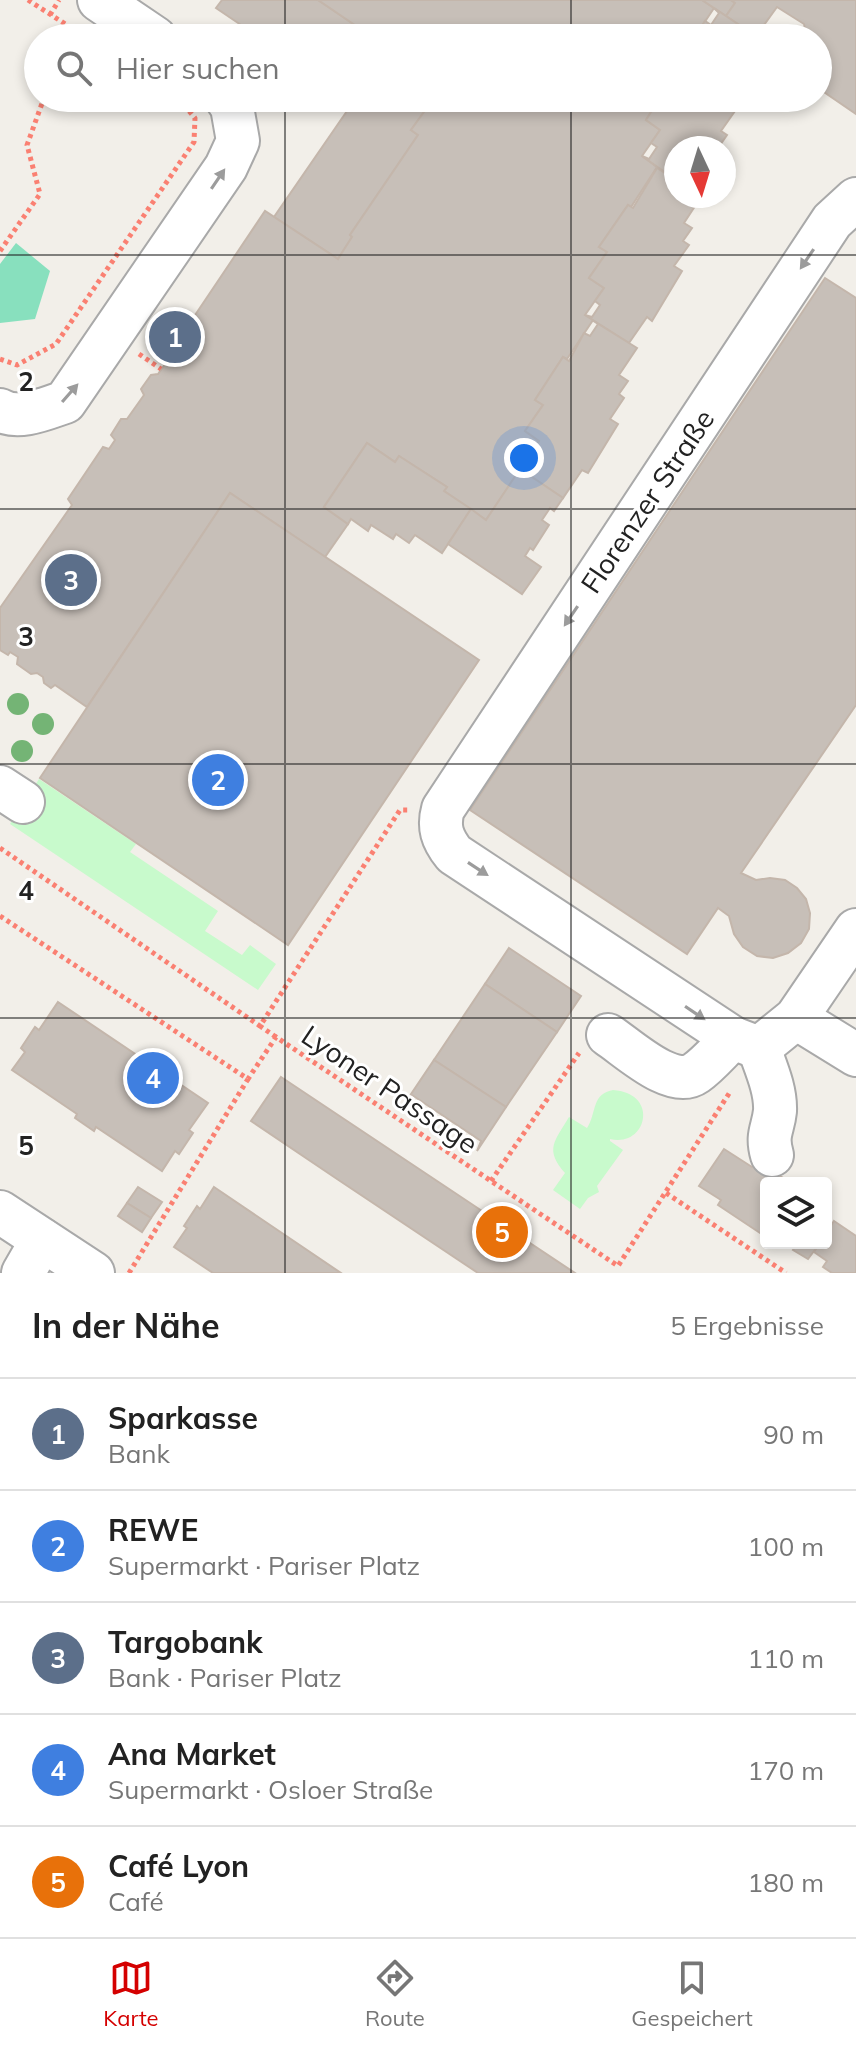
<!DOCTYPE html>
<html lang="de">
<meta charset="utf-8">
<style>
body{margin:0;font-family:Mulish,sans-serif;background:#f2f2f2;color:#222}
.controls{position:absolute;right:24px;bottom:24px;display:grid;overflow:hidden;border-radius:8px;box-shadow:0 4px 12px #0003}
.controls button{width:72px;height:72px;display:grid;place-items:center;padding:0;border:0;border-bottom:2px solid #e0e0e0;background:#fff;color:#222;font:40px sans-serif}
.compass{position:absolute;left:664px;top:136px;width:72px;height:72px;border-radius:50%;background:#fff;box-shadow:0 4px 12px #0003;rotate:176deg}
.you{position:absolute;left:524px;top:458px;width:28px;height:28px;margin:-20px;border:6px solid #fff;border-radius:50%;background:#1a73e8;box-shadow:0 0 0 12px #1a73e833}
.badge{display:grid;place-items:center;width:52px;height:52px;border-radius:50%;background:#d40000;color:#fff;font-size:26px;font-weight:700}
.pin{position:absolute;translate:-50% -50%;border:4px solid #fff;box-shadow:0 2px 8px #0006}
.list{margin:0;padding:0;list-style:none}
h2{display:flex;justify-content:space-between;align-items:center;height:104px;margin:0;padding:0 32px;font-size:34px}
h2 small{font-size:26px;font-weight:400;color:#767676}
.list li{display:grid;grid-template-columns:52px 1fr auto;gap:24px;align-items:center;box-sizing:border-box;height:112px;padding:0 32px;border-top:2px solid #e0e0e0}
.list b{display:block;font-size:30px;white-space:nowrap}
.list p{margin:0;font-size:26px;white-space:nowrap;color:#767676}
.list em{font-size:26px;font-style:normal;color:#767676}
.icon{flex:none;width:44px;height:44px;fill:none;stroke:currentColor;stroke-width:2;stroke-linecap:round;stroke-linejoin:round}
.map{position:relative;flex:none;width:856px;height:1273px;overflow:hidden}
.search{position:absolute;background:#fff;box-shadow:0 4px 12px #0003;left:24px;right:24px;top:24px;height:88px;display:flex;align-items:center;gap:20px;box-sizing:border-box;padding:0 28px;border-radius:44px;color:#767676;font-size:30px}
.sheet{height:664px;background:#fff}
nav{display:flex;justify-content:space-around;align-items:center;box-sizing:border-box;height:112px;border-top:2px solid #e0e0e0;background:#fff;font-size:22px;color:#767676}
nav a{display:grid;justify-items:center;gap:4px}
nav .on{color:#d40000}
.map>svg:first-child{display:block}
.park{fill:#c8facc}
.pitch{fill:#88e0be}
.building{fill:#c7bfb8;stroke:#c4b6ab;stroke-width:2}
.lines{fill:none;stroke-linecap:round;stroke-linejoin:round}
.minor-casing{stroke:#a9a9a9;stroke-width:46}
.path{stroke:#fa8072;stroke-width:5;stroke-dasharray:4 4;stroke-linecap:butt}
.minor{stroke:#fff;stroke-width:42}
.tree{fill:#74b475}
.oneway{fill:#9c9c9c}
.grid{fill:none;stroke:#222;stroke-width:2;stroke-opacity:0.55}
.labels{text-anchor:middle;dominant-baseline:central;stroke-width:6;stroke-linejoin:round;paint-order:stroke}
.street-label{font-size:28px;fill:#222;stroke:#fff}
.grid-label{font-size:26px;text-anchor:middle;font-weight:bold;fill:#222;stroke:#fff;stroke-width:6;stroke-linejoin:round;paint-order:stroke}
</style>
<div class="map">
<svg width="856" height="1273" viewBox="0 0 856 1273">
<rect width="100%" height="100%" fill="#f2efe9"/>
<g class="park">
<path d="M 39,779 L 136,844 L 130,852 L 218,911 L 205,931 L 242,955 L 250,945 L 276,964 L 258,990 L 10,824 Z"/>
<path d="M 613,1090 C 660,1093 647,1148 610,1139 L 610,1141 L 623,1150 L 597,1186 L 599,1192 L 588,1198 L 580,1209 L 553,1190 L 565,1173 C 544,1149 555,1141 569,1117 L 587,1128 C 597,1113 591,1094 613,1090 Z"/>
</g>
<path class="pitch" d="M 16,243 L 50,271 L 35,319 L 0,323 L 0,264 Z"/>
<g class="building">
<path d="M 222,0 L 318,0 L 374,38 L 246,38 L 240,34 L 244,27 L 216,8 Z"/>
<path d="M 318,0 L 702,0 L 714,8 L 694,38 L 374,38 Z"/>
<path d="M 702,0 L 731,0 L 735,3 L 726,16 Z"/>
<path d="M 731,0 L 856,0 L 856,114 L 818,88 L 818,38 L 807,38 L 804,24 L 777,7 L 756,36 L 726,16 L 735,3 Z"/>
<path d="M 714,8 L 757,37 L 756,38 L 698,38 L 695,36 L 705,21 L 711,25 L 719,13 Z"/>
<path d="M 356,98 L 418,98 L 429,105 L 411,130 L 418,135 L 350,235 L 352,237 L 338,259 L 274,217 Z"/>
<path d="M 418,98 L 660,98 L 646,120 L 660,130 L 642,156 L 657,167 L 631,207 L 628,205 L 599,247 L 607,252 L 589,278 L 604,288 L 585,315 L 593,320 L 567,359 L 563,357 L 535,400 L 543,405 L 525,431 L 539,441 L 486,520 L 444,491 L 447,487 L 399,456 L 395,462 L 367,443 L 324,507 L 348,524 L 325,557 L 230,493 L 87,707 L 55,685 L 51,688 L 44,683 L 43,677 L 37,673 L 31,674 L 17,664 L 18,657 L 10,652 L 8,655 L 0,650 L 0,608 L 72,505 L 68,499 L 103,447 L 109,449 L 115,440 L 111,435 L 121,419 L 127,419 L 144,395 L 141,389 L 151,375 L 158,374 L 168,360 L 167,357 L 265,211 L 338,259 L 352,237 L 350,235 L 418,135 L 411,130 L 429,105 Z"/>
<path d="M 660,98 L 737,98 L 731,108 L 735,111 L 721,131 L 727,135 L 718,148 L 676,148 L 676,180 L 642,156 L 649,159 L 657,147 L 651,143 L 660,130 L 646,120 Z"/>
<path d="M 657,168 L 676,180 L 676,196 L 701,197 L 684,223 L 692,228 L 683,241 L 689,245 L 674,266 L 682,271 L 652,321 L 647,317 L 629,343 L 585,315 L 592,317 L 600,305 L 595,301 L 604,288 L 589,278 L 607,252 L 599,247 L 628,205 L 633,208 Z"/>
<path d="M 825,278 L 856,298 L 856,705 L 741,873 L 756,880 L 770,878 L 785,880 L 797,888 L 806,899 L 810,913 L 809,929 L 801,943 L 788,953 L 773,958 L 757,956 L 743,947 L 734,934 L 729,916 L 718,908 L 687,954 L 470,810 Z"/>
<path d="M 592,320 L 637,348 L 619,375 L 628,381 L 619,394 L 624,398 L 610,419 L 618,424 L 588,473 L 582,470 L 563,498 L 520,469 L 522,466 L 528,470 L 536,458 L 530,454 L 539,441 L 525,431 L 543,405 L 535,400 L 563,357 L 569,361 L 584,333 L 590,336 L 598,324 Z"/>
<path d="M 367,443 L 395,462 L 399,456 L 447,487 L 444,491 L 471,509 L 442,553 L 415,535 L 409,543 L 396,534 L 393,539 L 371,525 L 368,531 L 351,519 L 348,524 L 324,507 Z"/>
<path d="M 520,469 L 563,498 L 554,511 L 550,508 L 542,520 L 549,525 L 533,550 L 530,548 L 525,556 L 541,567 L 522,594 L 448,544 L 471,509 L 486,520 Z"/>
<path d="M 230,493 L 479,660 L 288,945 L 40,778 Z"/>
<path d="M 509,948 L 581,996 L 557,1032 L 485,984 Z"/>
<path d="M 485,984 L 557,1032 L 506,1107 L 434,1060 Z"/>
<path d="M 58,1002 L 208,1103 L 189,1130 L 193,1133 L 179,1154 L 175,1151 L 162,1171 L 96,1127 L 94,1131 L 75,1118 L 77,1114 L 12,1070 L 25,1052 L 21,1048 L 35,1027 L 39,1030 Z"/>
<path d="M 434,1060 L 506,1107 L 477,1151 L 481,1141 L 412,1095 L 405,1103 Z"/>
<path d="M 281,1077 L 575,1273 L 478,1273 L 340,1181 L 251,1121 Z"/>
<path d="M 724,1149 L 752,1167 L 756,1161 L 791,1183 L 766,1183 L 766,1237 L 718,1205 L 721,1200 L 699,1186 Z"/>
<path d="M 138,1187 L 162,1202 L 151,1218 L 127,1203 Z"/>
<path d="M 214,1187 L 341,1273 L 213,1273 L 174,1247 L 187,1228 L 184,1226 L 197,1206 L 200,1209 Z"/>
<path d="M 127,1203 L 151,1218 L 142,1232 L 118,1216 Z"/>
<path d="M 834,1221 L 856,1236 L 856,1273 L 832,1273 L 823,1267 L 827,1261 L 814,1252 L 820,1243 L 826,1243 L 826,1233 Z"/>
<path d="M 790,1243 L 820,1243 L 808,1259 L 793,1250 L 795,1247 Z"/>
</g>
<g class="lines">
<g class="minor-casing">
<g id="minor">
<path d="M 99,0 L 155,38"/>
<path d="M 0,410 C 18,421 47,408 65,402 L 226,167 L 238,141 L 232,107 L 226,98"/>
<path d="M 0,787 L 23,802"/>
<path d="M 796,1018 L 856,1055"/>
<path d="M 608,1035 C 628,1048 672,1090 696,1073 C 709,1064 721,1049 733,1038"/>
<path d="M 759,1048 L 733,1038 L 454,854 C 442,839 438,827 443,809 L 832,221 L 856,199"/>
<path d="M 759,1048 L 796,1018 L 856,930"/>
<path d="M 759,1048 C 766,1068 776,1090 775,1111 C 773,1130 766,1134 772,1155"/>
<path d="M 0,1212 L 93,1273"/>
<path d="M 23,1273 L 42,1240"/>
</g>
</g>
<g class="path">
<path d="M 28,0 L 87,38"/>
<path d="M 50,15 L 59,0"/>
<path d="M 66,38 L 70,27"/>
<path d="M 0,251 L 40,194 L 27,145 L 44,98"/>
<path d="M 139,354 L 161,369"/>
<path d="M 0,359 L 17,365 L 56,344 L 194,142 L 195,118 L 178,98"/>
<path d="M 0,848 L 260,1026"/>
<path d="M 0,916 L 248,1079 L 276,1037 L 618,1266 L 730,1092"/>
<path d="M 276,1037 L 260,1026 L 400,810 L 410,810"/>
<path d="M 491,1181 L 579,1053"/>
<path d="M 666,1193 L 786,1273"/>
<path d="M 129,1273 L 248,1079"/>
</g>
<use href="#minor" class="minor"/>
</g>
<g class="tree">
<circle cx="18" cy="704" r="11"/>
<circle cx="43" cy="724" r="11"/>
<circle cx="22" cy="751" r="11"/>
</g>
<defs><path id="oneway-solid" d="M-6-.8H1V-3.2L6.5 0L1 3.2V.8H-6Z" transform="scale(2)"/></defs>
<g class="oneway">
<use href="#oneway-solid" transform="translate(218 179) rotate(-56)"/>
<use href="#oneway-solid" transform="translate(807 259) rotate(124)"/>
<use href="#oneway-solid" transform="translate(70 393) rotate(-49)"/>
<use href="#oneway-solid" transform="translate(571 616) rotate(124)"/>
<use href="#oneway-solid" transform="translate(478 869) rotate(33)"/>
<use href="#oneway-solid" transform="translate(695 1013) rotate(34)"/>
</g>
<path class="grid" d="M 285,0 L 285,38M 571,0 L 571,38M 285,98 L 285,1273M 571,98 L 571,1273M 0,255 L 856,255M 0,509 L 856,509M 0,764 L 856,764M 0,1018 L 856,1018"/>
<g class="labels">
<g class="street-label">
<text transform="translate(647 501) rotate(-56)">Florenzer Straße</text>
<text transform="translate(390 1089) rotate(34)">Lyoner Passage</text>
</g>
</g>
<g class="grid-label">
<text x="26" y="391">2</text>
<text x="26" y="646">3</text>
<text x="26" y="900">4</text>
<text x="26" y="1155">5</text>
</g>
</svg>
<div class="controls">
<button><svg class="icon" aria-label="layers" viewBox="0 0 24 24"><path d="M12 4l9 5-9 5-9-5zM3 14l9 5 9-5"/></svg></button>
</div>
<svg class="compass" viewBox="-18 -18 36 36"><path d="M0-13l5 13h-10z" fill="#e53935"/><path d="M0 13l5-13h-10z" fill="#767676"/></svg>
<div class="you"></div>
<div class="pin badge" style="left:175px;top:337px;background:#5c6f8a">1</div>
<div class="pin badge" style="left:218px;top:780px;background:#3f7fe0">2</div>
<div class="pin badge" style="left:71px;top:580px;background:#5c6f8a">3</div>
<div class="pin badge" style="left:153px;top:1078px;background:#3f7fe0">4</div>
<div class="pin badge" style="left:502px;top:1232px;background:#e8710a">5</div>
<div class="search"><svg class="icon" aria-label="search" viewBox="0 0 24 24"><circle cx="10" cy="10" r="6"/><path d="M15 15l6 6"/></svg>Hier suchen</div>
</div>
<section class="sheet">
<h2>In der Nähe<small>5 Ergebnisse</small></h2>
<ul class="list">
<li><span class="badge" style="background:#5c6f8a">1</span><div><b>Sparkasse</b><p>Bank</p></div><em>90 m</em></li>
<li><span class="badge" style="background:#3f7fe0">2</span><div><b>REWE</b><p>Supermarkt · Pariser Platz</p></div><em>100 m</em></li>
<li><span class="badge" style="background:#5c6f8a">3</span><div><b>Targobank</b><p>Bank · Pariser Platz</p></div><em>110 m</em></li>
<li><span class="badge" style="background:#3f7fe0">4</span><div><b>Ana Market</b><p>Supermarkt · Osloer Straße</p></div><em>170 m</em></li>
<li><span class="badge" style="background:#e8710a">5</span><div><b>Café Lyon</b><p>Café</p></div><em>180 m</em></li>
</ul>
</section>
<nav>
<a class="on"><svg class="icon" aria-label="map" viewBox="0 0 24 24"><path d="M3 6l6-2 6 2 6-2v14l-6 2-6-2-6 2zM9 4v14M15 6v14"/></svg>Karte</a>
<a><svg class="icon" aria-label="directions" viewBox="0 0 24 24"><path d="M12 3l9 9-9 9-9-9zM9 14v-3h6M13 9l2 2-2 2"/></svg>Route</a>
<a><svg class="icon" aria-label="saved" viewBox="0 0 24 24"><path d="M7 4h10v16l-5-4-5 4z"/></svg>Gespeichert</a>
</nav>
